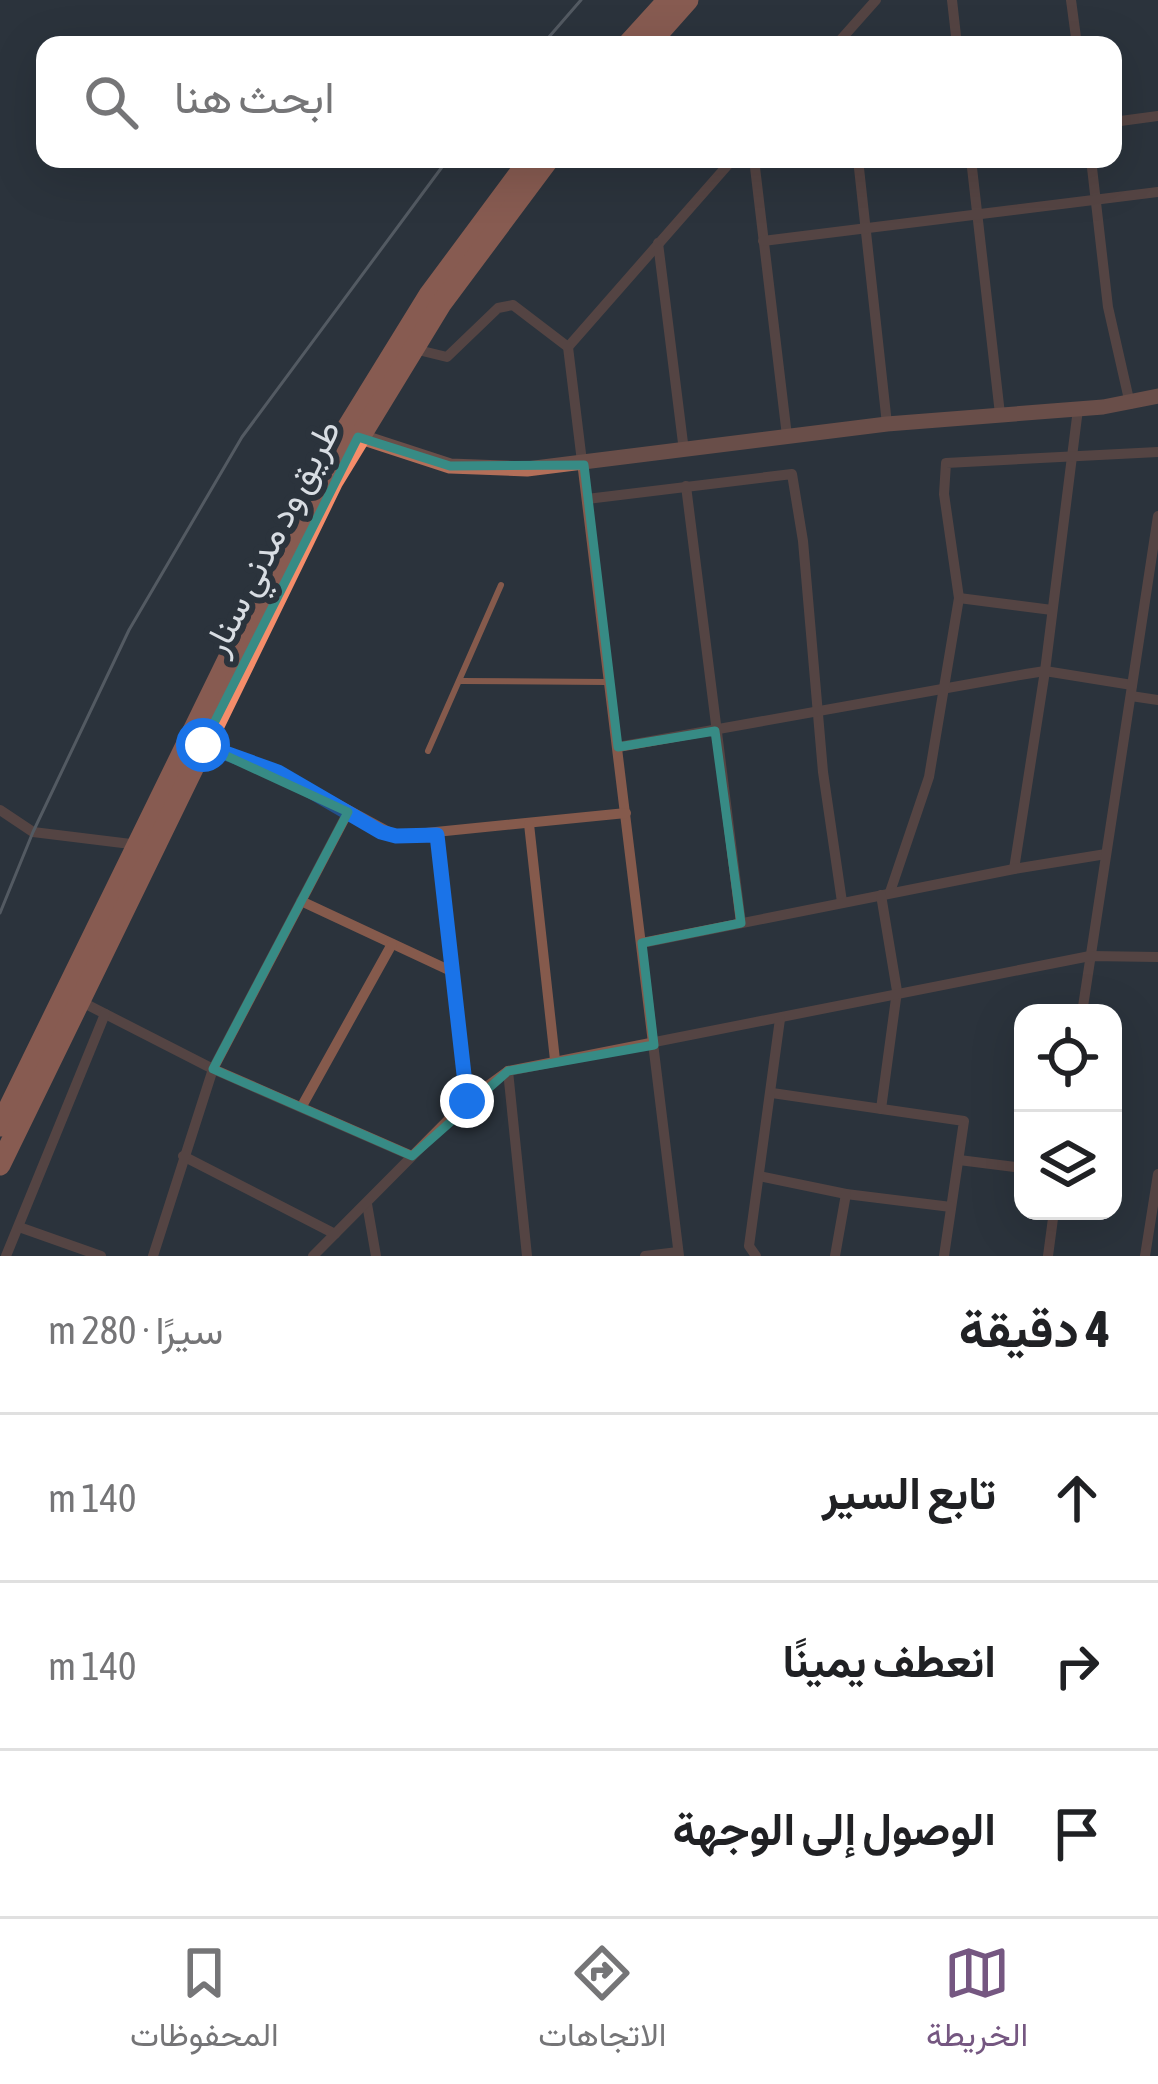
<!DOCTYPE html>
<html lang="ar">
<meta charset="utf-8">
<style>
body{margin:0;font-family:"Asap Condensed",Vazirmatn,sans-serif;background:#f6f6f6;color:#202124;direction:rtl}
.controls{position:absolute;right:36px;bottom:36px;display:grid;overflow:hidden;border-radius:24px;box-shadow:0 12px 48px #0002}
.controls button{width:108px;height:108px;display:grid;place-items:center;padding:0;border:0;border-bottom:3px solid #e0e0e0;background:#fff;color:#202124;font:60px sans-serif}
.stop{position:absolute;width:36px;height:36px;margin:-27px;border:9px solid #1a73e8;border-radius:50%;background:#fff}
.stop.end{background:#1a73e8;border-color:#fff;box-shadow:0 3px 12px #0008}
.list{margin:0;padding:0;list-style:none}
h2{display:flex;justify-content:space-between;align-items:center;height:156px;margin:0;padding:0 48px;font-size:51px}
h2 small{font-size:39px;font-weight:400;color:#757577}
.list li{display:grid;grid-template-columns:78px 1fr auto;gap:36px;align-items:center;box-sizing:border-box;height:168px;padding:0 48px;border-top:3px solid #e0e0e0}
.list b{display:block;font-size:45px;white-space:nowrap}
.list em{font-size:39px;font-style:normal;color:#757577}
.icon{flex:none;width:66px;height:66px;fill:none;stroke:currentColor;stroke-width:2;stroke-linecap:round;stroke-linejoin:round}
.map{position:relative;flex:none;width:1158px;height:1256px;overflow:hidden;direction:ltr}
.search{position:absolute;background:#fff;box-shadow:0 12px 48px #0002;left:36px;right:36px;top:36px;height:132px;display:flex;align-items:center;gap:30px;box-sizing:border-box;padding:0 42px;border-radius:24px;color:#757577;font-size:45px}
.sheet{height:660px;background:#fff}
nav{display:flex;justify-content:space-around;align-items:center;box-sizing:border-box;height:168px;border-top:3px solid #e0e0e0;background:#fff;font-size:33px;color:#757577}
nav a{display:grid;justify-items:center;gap:6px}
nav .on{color:#755781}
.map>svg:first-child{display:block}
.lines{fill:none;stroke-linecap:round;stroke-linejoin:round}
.lane{stroke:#855a4c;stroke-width:6}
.street{stroke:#855a4c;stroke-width:10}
.secondary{stroke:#b36f59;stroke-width:15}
.highway{stroke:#f58d6a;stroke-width:21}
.rail{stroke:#838a91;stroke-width:3}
.route{stroke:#1a73e8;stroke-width:15}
.marked{fill:none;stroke:#378b85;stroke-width:9;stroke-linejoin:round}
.labels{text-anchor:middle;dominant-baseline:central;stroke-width:12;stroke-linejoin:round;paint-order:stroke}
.street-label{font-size:36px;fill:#d8dde3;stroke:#2b333c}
</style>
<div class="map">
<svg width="1158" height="1256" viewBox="0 0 1158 1256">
<rect width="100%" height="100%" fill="#2b333c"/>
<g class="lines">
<g class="lane">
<path d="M 461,681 L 607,682"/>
<path d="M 428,751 L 501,585"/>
</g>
<g class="street">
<path d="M 952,0 L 957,45"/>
<path d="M 1071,0 L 1077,45"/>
<path d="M 836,45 L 876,0"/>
<path d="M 1113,122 L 1158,116"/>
<path d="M 754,159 L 787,436"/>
<path d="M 858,159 L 887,424"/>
<path d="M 971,159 L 1000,414"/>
<path d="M 1091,159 L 1108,307 L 1130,404"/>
<path d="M 763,241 L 1158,192"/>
<path d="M 658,243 L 684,451"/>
<path d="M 568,347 L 733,159"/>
<path d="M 414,349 L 447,357 L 498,308 L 513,305 L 568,347 L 679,1256"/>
<path d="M 686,486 L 741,923"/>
<path d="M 587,499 L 792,474 L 803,541 L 823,772 L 842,902"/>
<path d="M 959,598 L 1052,610"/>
<path d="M 1131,696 L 1158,700"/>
<path d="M 203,745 L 278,772 L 396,836 L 626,813"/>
<path d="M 618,747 L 1026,674 L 1045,671 L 1132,685"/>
<path d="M 0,810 L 33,832 L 139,845"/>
<path d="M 529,824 L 555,1060"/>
<path d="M 437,835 L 467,1101"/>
<path d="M 1014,869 L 1045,671 L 1078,409"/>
<path d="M 890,892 L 929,777 L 959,598 L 944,494 L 946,463 L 1158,452"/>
<path d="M 301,901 L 453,972"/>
<path d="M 642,943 L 1014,869 L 1106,854"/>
<path d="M 78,1000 L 213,1069 L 412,1156"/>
<path d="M 1082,1013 L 1158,516"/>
<path d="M 508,1071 L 527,1256"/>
<path d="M 772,1093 L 964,1121 L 944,1256"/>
<path d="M 302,1106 L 392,944"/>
<path d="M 881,1109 L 897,991 L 881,895"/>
<path d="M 183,1156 L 335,1234"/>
<path d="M 959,1160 L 1023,1168"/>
<path d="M 759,1176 L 846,1194 L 951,1207"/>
<path d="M 367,1204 L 376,1256"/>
<path d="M 19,1227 L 101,1256"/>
<path d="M 6,1256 L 105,1014"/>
<path d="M 153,1256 L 213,1069 L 348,812"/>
<path d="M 313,1256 L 467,1101 L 508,1071 L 1090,956 L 1158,957"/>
<path d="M 645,1256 L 678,1252"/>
<path d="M 756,1256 L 749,1246 L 780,1019"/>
<path d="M 835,1256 L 846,1194"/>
<path d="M 1048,1256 L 1054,1211"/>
<path d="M 1145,1256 L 1158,1174"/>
</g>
<path class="secondary" d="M 355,435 L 450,466 L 527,469 L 887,424 L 1103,407 L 1158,396"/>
<g class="highway">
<path d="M 627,45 L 668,0"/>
<path d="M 648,45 L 688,0"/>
<path d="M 0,1126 L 318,475 L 429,295 L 530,159"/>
<path d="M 0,1165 L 333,481 L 441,304 L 549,159"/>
</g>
<g class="rail">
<path d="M 542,45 L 581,0"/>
<path d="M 0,913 L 33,832 L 129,630 L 242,437 L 448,159"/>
</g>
</g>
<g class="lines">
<path class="route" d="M 203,745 L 278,772 L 381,832 L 396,836 L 437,835 L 467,1101"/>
</g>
<path d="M0 0H1158V1256H0ZM 358,437 L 450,466 L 584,465 L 618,747 L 715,731 L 741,923 L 642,943 L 654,1045 L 508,1071 L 412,1156 L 213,1069 L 348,812 L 203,745 Z" fill="#2b333c" fill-opacity=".55" fill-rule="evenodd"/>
<path class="marked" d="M 358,437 L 450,466 L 584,465 L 618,747 L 715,731 L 741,923 L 642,943 L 654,1045 L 508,1071 L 412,1156 L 213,1069 L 348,812 L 203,745 Z"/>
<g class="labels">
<g class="street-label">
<text transform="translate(271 537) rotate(-63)">طريق ود مدني سنار</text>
</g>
</g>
</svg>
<div class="controls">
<button><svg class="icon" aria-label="locate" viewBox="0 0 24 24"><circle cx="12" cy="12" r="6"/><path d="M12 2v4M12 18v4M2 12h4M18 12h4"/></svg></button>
<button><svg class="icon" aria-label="layers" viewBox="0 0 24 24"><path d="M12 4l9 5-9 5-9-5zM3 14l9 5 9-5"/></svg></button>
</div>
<div class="stop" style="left:203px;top:745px"></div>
<div class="stop end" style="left:467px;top:1101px"></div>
<div class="search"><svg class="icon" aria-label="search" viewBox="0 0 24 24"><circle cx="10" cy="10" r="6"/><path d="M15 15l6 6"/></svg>ابحث هنا</div>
</div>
<section class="sheet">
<h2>4 دقيقة<small>سيرًا · 280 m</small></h2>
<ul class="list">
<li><svg class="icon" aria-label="ahead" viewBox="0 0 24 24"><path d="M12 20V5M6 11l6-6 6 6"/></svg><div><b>تابع السير</b></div><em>140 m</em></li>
<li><svg class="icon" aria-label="right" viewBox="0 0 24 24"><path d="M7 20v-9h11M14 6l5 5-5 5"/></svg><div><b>انعطف يمينًا</b></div><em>140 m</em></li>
<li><svg class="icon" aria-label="arrive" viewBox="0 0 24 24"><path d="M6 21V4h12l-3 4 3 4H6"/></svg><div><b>الوصول إلى الوجهة</b></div></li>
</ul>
</section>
<nav>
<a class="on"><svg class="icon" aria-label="map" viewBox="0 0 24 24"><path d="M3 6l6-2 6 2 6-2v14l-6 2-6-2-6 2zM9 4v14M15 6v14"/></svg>الخريطة</a>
<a><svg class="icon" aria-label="directions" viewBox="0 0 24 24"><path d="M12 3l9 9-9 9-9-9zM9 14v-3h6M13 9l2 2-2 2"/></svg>الاتجاهات</a>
<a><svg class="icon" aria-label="saved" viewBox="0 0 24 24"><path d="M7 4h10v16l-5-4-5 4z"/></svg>المحفوظات</a>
</nav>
